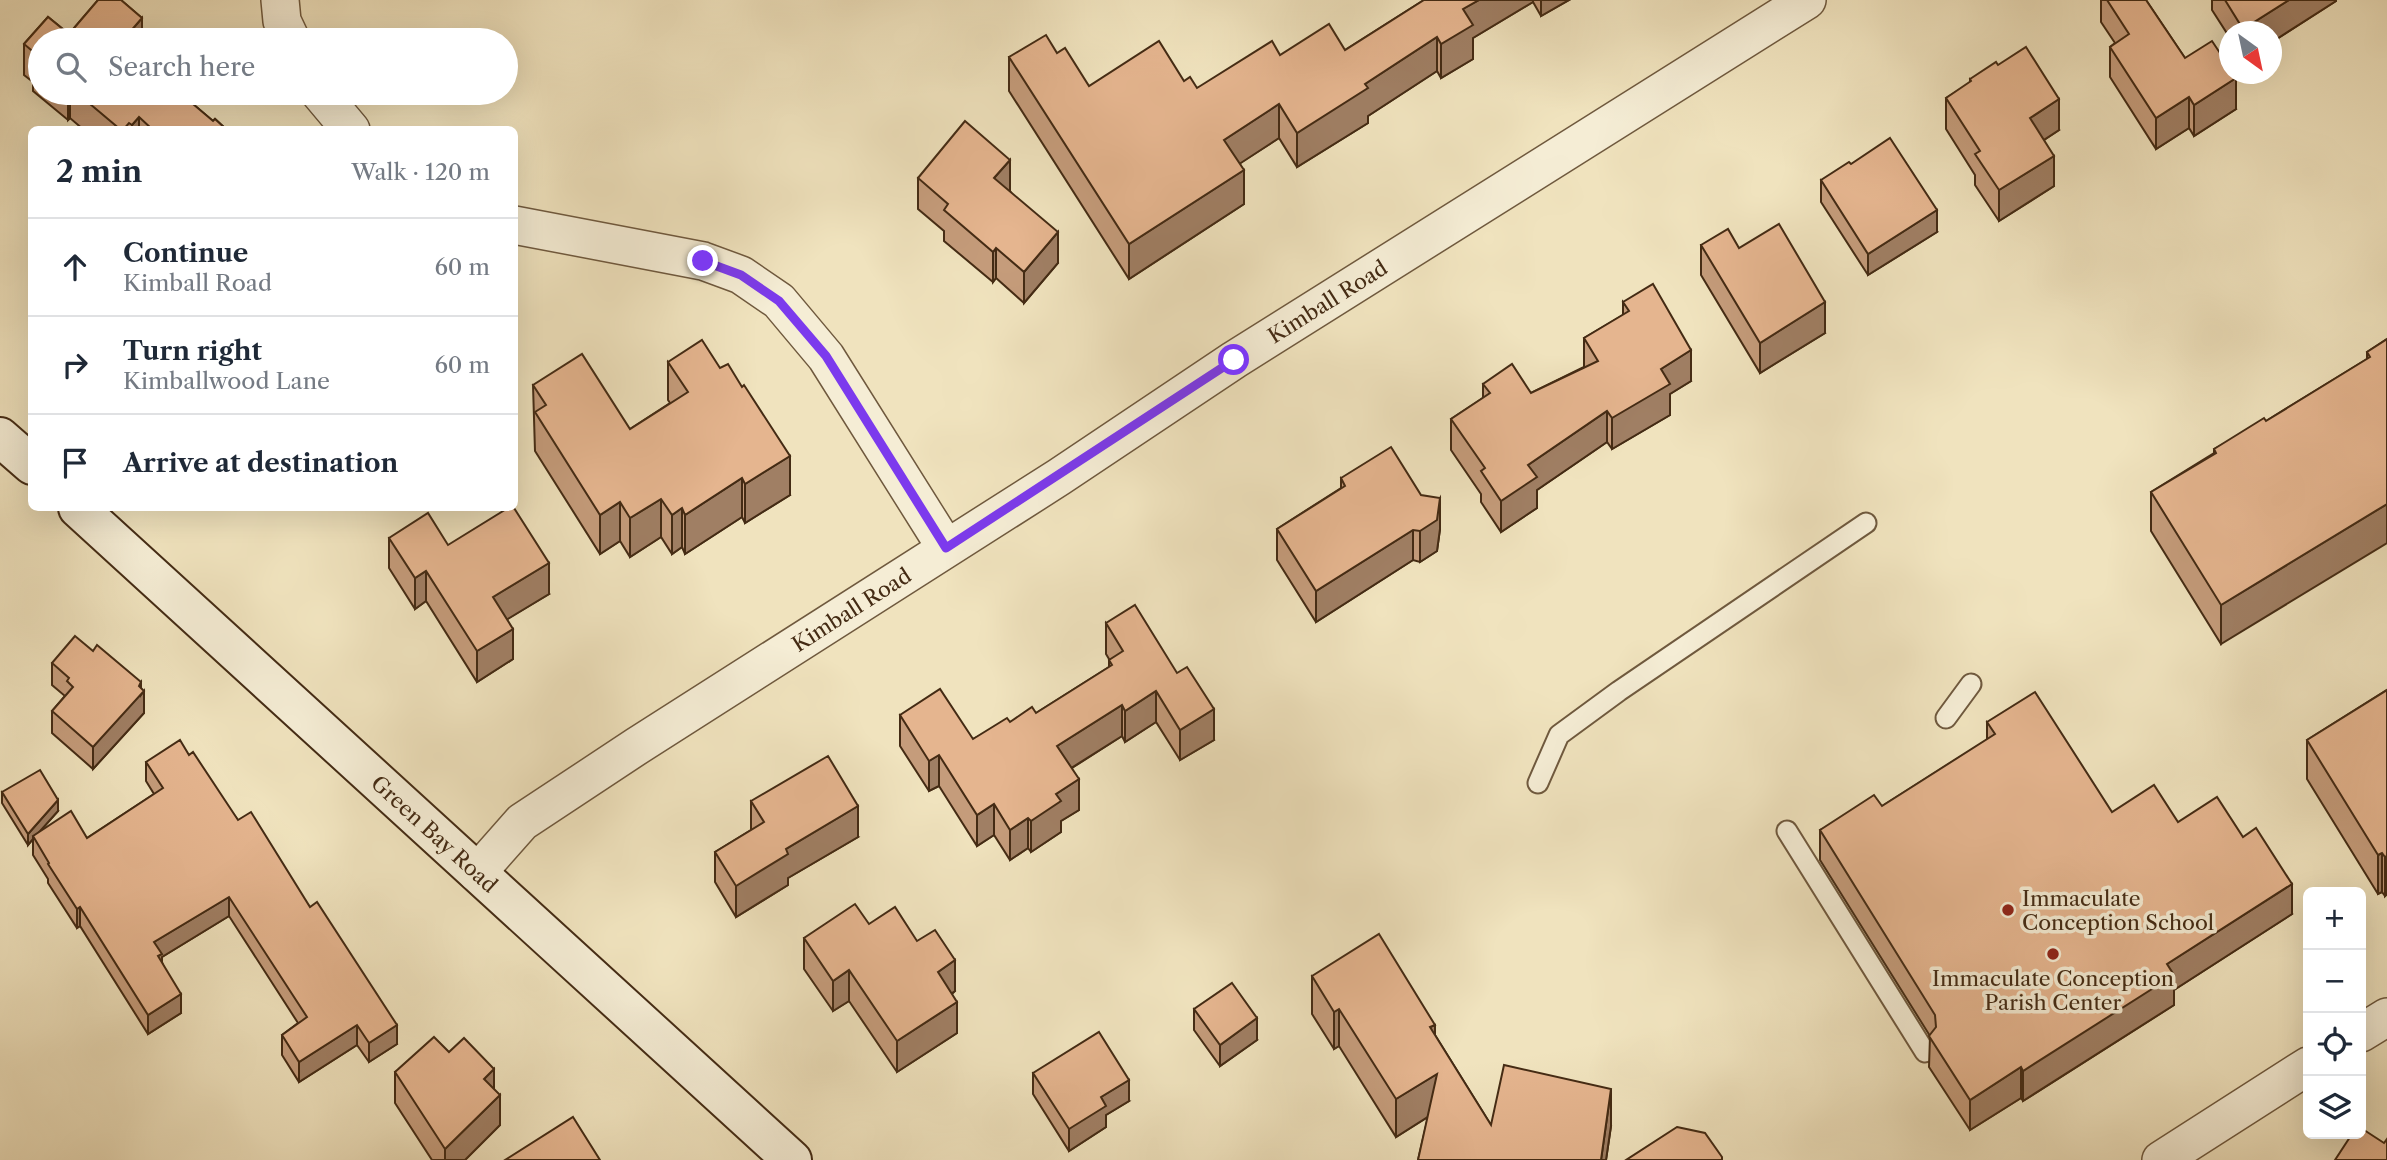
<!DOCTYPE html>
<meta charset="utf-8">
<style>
body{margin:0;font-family:"Libre Caslon Text",serif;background:#f2f2f3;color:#1f2937}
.controls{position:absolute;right:21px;bottom:21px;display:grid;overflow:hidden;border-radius:10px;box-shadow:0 7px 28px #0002}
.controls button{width:63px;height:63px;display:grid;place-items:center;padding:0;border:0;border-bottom:2px solid #e0e1e3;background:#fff;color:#1f2937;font:35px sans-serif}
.compass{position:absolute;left:2219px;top:21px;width:63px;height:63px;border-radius:50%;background:#fff;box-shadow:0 7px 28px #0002;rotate:147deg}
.stop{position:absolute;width:21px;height:21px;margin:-16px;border:5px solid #7c3aed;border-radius:50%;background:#fff}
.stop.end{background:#7c3aed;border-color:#fff;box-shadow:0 2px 7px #0008}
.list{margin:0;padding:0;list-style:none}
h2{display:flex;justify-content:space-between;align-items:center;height:91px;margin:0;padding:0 28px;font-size:30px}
h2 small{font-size:23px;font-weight:400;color:#747a83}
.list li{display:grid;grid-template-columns:46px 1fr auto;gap:21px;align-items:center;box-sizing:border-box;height:98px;padding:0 28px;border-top:2px solid #e0e1e3}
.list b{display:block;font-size:26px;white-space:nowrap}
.list p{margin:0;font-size:23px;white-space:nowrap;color:#747a83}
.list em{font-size:23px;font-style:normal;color:#747a83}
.icon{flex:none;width:38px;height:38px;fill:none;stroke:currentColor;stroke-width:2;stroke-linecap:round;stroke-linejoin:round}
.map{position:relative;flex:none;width:2387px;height:1160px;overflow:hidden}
.search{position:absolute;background:#fff;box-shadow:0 7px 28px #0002;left:28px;top:28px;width:490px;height:77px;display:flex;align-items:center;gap:18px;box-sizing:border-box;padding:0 24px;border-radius:38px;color:#747a83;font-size:26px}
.panel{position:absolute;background:#fff;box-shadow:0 7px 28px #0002;left:28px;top:126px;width:490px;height:385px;border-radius:10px}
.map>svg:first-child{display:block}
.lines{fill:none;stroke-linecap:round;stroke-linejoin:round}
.service-casing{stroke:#6f593e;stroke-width:23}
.minor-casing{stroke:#6f593e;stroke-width:40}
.secondary-casing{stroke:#442b14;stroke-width:42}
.service{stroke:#f5edd5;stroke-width:19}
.minor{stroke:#f5edd5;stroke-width:37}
.secondary{stroke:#f5edd5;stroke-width:38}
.wall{fill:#c59c7b;stroke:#442b14;stroke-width:2}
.shaded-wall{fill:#a07f64;stroke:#442b14;stroke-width:2}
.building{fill:#e5b58f;stroke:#442b14;stroke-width:2}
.route{stroke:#7c3aed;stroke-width:9}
.poi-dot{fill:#8f2418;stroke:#f5edd5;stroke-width:2.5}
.labels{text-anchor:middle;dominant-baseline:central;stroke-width:7;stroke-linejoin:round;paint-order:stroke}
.street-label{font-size:21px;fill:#442b14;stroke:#f5edd5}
.poi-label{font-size:21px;fill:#442b14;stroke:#f5edd5;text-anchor:start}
</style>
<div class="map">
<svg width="2387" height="1160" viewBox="0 0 2387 1160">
<rect width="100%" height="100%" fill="#f0e3be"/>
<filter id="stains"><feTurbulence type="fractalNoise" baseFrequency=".00286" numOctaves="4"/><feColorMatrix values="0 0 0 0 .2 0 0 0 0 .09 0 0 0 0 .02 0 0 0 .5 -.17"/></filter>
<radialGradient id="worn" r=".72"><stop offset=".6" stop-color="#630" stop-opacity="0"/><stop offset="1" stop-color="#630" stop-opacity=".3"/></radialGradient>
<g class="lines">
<g class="service-casing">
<g id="service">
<path d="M 1946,718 L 1971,684"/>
<path d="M 1538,783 L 1559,735 L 1619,691 L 1866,523"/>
<path d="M 1787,831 L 1925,1052"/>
</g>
</g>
<g class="minor-casing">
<g id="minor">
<path d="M 280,0 L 282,21 L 291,40"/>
<path d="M 320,93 L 351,130"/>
<path d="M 514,225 L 703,261 L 741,275 L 779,301 L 826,357 L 946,548"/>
<path id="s1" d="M 477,873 L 522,822 L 637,746 L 1059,477 L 1234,360 L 1807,0"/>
<path d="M 2361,1033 L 2387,1017"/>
<path d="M 2161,1160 L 2308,1066"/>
</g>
</g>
<g class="secondary-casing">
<g id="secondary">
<path d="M 0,437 L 32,465"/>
<path id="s2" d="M 78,508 L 792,1160"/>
</g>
</g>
<use href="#service" class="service"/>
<use href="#minor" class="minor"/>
<use href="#secondary" class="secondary"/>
</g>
<g class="wall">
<path d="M 98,0 L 121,0 L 142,18 L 142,40 L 40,40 L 40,93 L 180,93 L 213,121 L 215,119 L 227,130 L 84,130 L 70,118 L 68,120 L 33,91 L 33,82 L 24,75 L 24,44 L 48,17 L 69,34 Z"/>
<path d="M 1424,0 L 1569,0 L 1541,16 L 1533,2 L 1473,38 L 1473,59 L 1441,78 L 1437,71 L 1368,116 L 1368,123 L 1297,167 L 1279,138 L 1240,163 L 1244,204 L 1129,279 L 1009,91 L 1009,57 L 1057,53 L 1089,86 L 1184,81 L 1197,88 L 1345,50 Z"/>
<path d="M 2101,0 L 2146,0 L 2185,58 L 2236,109 L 2194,136 L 2189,128 L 2156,149 L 2110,77 L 2110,47 L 2115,43 L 2101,22 Z"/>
<path d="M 2212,0 L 2336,0 L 2336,1 L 2272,42 L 2272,32 L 2230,32 L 2230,38 L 2212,10 Z"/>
<path d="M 1970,79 L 2059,130 L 2044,140 L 2054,186 L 1999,221 L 1975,185 L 1975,175 L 1946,129 L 1946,98 L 1970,83 Z"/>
<path d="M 918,178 L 1010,191 L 1058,263 L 1024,303 L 996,278 L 993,282 L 944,241 L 944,231 L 918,209 Z"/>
<path d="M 1821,180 L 1937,232 L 1868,275 L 1821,202 Z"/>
<path d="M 1701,245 L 1739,248 L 1825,333 L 1760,373 L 1701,275 Z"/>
<path d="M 1623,302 L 1691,381 L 1670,394 L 1670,415 L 1612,449 L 1607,442 L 1537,490 L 1537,508 L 1501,532 L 1481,502 L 1481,494 L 1451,450 L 1451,419 L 1483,398 L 1483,384 L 1531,393 L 1584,367 L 1584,338 L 1623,315 Z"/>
<path d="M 2387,339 L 2221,644 L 2151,531 L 2151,492 L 2214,453 L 2214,449 L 2266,421 L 2367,359 L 2367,352 Z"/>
<path d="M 668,362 L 790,495 L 745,523 L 742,517 L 685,554 L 682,547 L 672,554 L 661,537 L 630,557 L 620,541 L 600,554 L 535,451 L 533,385 L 630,429 L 670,403 L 668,400 Z"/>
<path d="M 1341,478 L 1440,529 L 1437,551 L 1420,562 L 1413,560 L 1316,622 L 1277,560 L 1277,529 L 1341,488 Z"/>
<path d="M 389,538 L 448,545 L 549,594 L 507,619 L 513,659 L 477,682 L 426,601 L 415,609 L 389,568 Z"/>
<path d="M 1106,623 L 1214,740 L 1180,760 L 1156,722 L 1125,742 L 1122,736 L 1072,768 L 1079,810 L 1061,821 L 1061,832 L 1031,852 L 1028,848 L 1010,860 L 994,835 L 977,846 L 939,786 L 929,791 L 900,746 L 900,715 L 973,739 L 1010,722 L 1036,713 L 1109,667 L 1109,659 L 1106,654 Z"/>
<path d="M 93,651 L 141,689 L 144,713 L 93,769 L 52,733 L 52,711 L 65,696 L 52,685 L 52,663 Z"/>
<path d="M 2387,690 L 2387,894 L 2385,896 L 2382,892 L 2378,894 L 2307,779 L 2307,740 Z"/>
<path d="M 1987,722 L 2112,812 L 2178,822 L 2292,914 L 2174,990 L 2174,1005 L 2023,1101 L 2021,1098 L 1970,1130 L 1929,1067 L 1930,1036 L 1820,860 L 1820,830 L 1882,806 L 1987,740 Z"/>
<path d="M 189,755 L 238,820 L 310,907 L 397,1044 L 369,1062 L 357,1045 L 299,1082 L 282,1055 L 282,1035 L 298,1023 L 229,916 L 162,957 L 162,962 L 181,1013 L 148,1034 L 80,926 L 77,928 L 48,883 L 48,879 L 33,855 L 33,839 L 28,845 L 2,803 L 2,792 L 58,811 L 40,831 L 87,838 L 154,794 L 146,781 L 146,762 Z"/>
<path d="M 751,801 L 858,837 L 788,878 L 788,885 L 736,917 L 715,882 L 715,852 L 751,830 Z"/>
<path d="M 869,924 L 917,941 L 955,991 L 952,994 L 957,1033 L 897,1072 L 849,1001 L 833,1011 L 804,969 L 804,938 Z"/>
<path d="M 1312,976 L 1435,1035 L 1491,1125 L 1611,1126 L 1606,1160 L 1418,1160 L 1428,1117 L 1396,1137 L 1339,1046 L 1334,1049 L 1312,1014 Z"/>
<path d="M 1194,1009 L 1257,1040 L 1220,1066 L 1194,1030 Z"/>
<path d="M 449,1052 L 494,1089 L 500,1125 L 465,1160 L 432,1160 L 395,1103 L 395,1072 Z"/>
<path d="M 1033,1073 L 1129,1101 L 1106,1115 L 1106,1127 L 1069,1151 L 1033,1094 Z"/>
</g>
<g class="shaded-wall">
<path d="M 1479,0 L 1533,0 L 1533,2 L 1473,38 L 1473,59 L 1441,78 L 1441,44 L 1463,9 Z"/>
<path d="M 1541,0 L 1569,0 L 1541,16 Z"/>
<path d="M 2289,0 L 2336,0 L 2336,1 L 2272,42 L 2272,32 L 2243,32 L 2243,29 Z"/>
<path d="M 142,18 L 142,40 L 123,40 Z"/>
<path d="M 1437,37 L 1437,71 L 1368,116 L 1368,123 L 1297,167 L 1297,133 L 1365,84 Z"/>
<path d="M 2236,78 L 2236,109 L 2194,136 L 2194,105 Z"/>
<path d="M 68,93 L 70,93 L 70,118 L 68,120 Z"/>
<path d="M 2189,97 L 2189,128 L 2156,149 L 2156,118 Z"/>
<path d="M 2059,99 L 2059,130 L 2030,149 L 2030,118 Z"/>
<path d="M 1279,104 L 1279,138 L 1224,174 L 1224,140 Z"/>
<path d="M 139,117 L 139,130 L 132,130 L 132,125 Z"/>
<path d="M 2054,156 L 2054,186 L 1999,221 L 1999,190 Z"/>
<path d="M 1010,160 L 1010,191 L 994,209 L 994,178 Z"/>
<path d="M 1244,170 L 1244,204 L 1129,279 L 1129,244 Z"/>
<path d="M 1937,210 L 1937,232 L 1868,275 L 1868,254 Z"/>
<path d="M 1058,232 L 1058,263 L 1024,303 L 1024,272 Z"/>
<path d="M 996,248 L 996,278 L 993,282 L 993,252 Z"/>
<path d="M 1825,302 L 1825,333 L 1760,373 L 1760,343 Z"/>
<path d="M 1691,350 L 1691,381 L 1670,394 L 1670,415 L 1612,449 L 1612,418 L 1661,369 Z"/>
<path d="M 1607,411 L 1607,442 L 1537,490 L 1537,508 L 1501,532 L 1501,501 L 1528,465 Z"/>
<path d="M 790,456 L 790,495 L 745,523 L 745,484 Z"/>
<path d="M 742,478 L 742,517 L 685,554 L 685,515 Z"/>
<path d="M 1440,498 L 1440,529 L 1437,551 L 1420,562 L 1420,531 Z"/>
<path d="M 661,499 L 661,537 L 630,557 L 630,518 Z"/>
<path d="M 620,502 L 620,541 L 600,554 L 600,515 Z"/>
<path d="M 2387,504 L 2387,543 L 2221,644 L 2221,605 Z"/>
<path d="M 682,508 L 682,547 L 672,554 L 672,515 Z"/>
<path d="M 1413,530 L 1413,560 L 1316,622 L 1316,591 Z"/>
<path d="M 549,563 L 549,594 L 493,628 L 493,597 Z"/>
<path d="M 426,571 L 426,601 L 415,609 L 415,578 Z"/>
<path d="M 513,629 L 513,659 L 477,682 L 477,651 Z"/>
<path d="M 141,682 L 141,695 L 144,691 L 144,713 L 93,769 L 93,747 Z"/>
<path d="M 1156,691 L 1156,722 L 1125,742 L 1125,711 Z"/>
<path d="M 1122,705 L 1122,736 L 1057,777 L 1057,746 Z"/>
<path d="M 1214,709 L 1214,740 L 1180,760 L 1180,730 Z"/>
<path d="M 939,755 L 939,786 L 929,791 L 929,761 Z"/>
<path d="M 1079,779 L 1079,810 L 1061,821 L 1061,832 L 1031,852 L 1031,821 L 1056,794 Z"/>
<path d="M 58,800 L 58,811 L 34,838 L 33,836 L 33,839 L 28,845 L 28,834 Z"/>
<path d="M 994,804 L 994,835 L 977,846 L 977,815 Z"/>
<path d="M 858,806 L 858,837 L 788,878 L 788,885 L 736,917 L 736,886 L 786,849 Z"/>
<path d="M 1028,818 L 1028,848 L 1010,860 L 1010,830 Z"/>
<path d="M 2382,853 L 2382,892 L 2378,894 L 2378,855 Z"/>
<path d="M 2387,856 L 2387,894 L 2385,896 L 2385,857 Z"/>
<path d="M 2292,884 L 2292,914 L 2174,990 L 2174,1005 L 2023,1101 L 2023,1071 L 2167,964 Z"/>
<path d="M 229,897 L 229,916 L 162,957 L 162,974 L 154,942 Z"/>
<path d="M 80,907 L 80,926 L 77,928 L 77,909 Z"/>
<path d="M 955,960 L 955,991 L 938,1003 L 938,972 Z"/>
<path d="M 849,970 L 849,1001 L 833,1011 L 833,981 Z"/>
<path d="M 181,994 L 181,1013 L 148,1034 L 148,1015 Z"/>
<path d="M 957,1002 L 957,1033 L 897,1072 L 897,1041 Z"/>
<path d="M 1339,1009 L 1339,1046 L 1334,1049 L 1334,1012 Z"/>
<path d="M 1257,1018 L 1257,1040 L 1220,1066 L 1220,1045 Z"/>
<path d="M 357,1025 L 357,1045 L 299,1082 L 299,1062 Z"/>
<path d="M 397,1025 L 397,1044 L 369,1062 L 369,1043 Z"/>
<path d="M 1435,1025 L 1435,1063 L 1430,1027 Z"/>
<path d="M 2021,1067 L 2021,1098 L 1970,1130 L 1970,1100 Z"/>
<path d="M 494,1069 L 494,1100 L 484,1079 Z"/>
<path d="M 1437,1074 L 1437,1111 L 1396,1137 L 1396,1099 Z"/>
<path d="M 1129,1080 L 1129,1101 L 1106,1115 L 1106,1127 L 1069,1151 L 1069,1129 L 1101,1097 Z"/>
<path d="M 1611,1089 L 1611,1126 L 1606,1160 L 1601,1160 Z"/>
<path d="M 500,1095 L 500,1125 L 465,1160 L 445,1160 L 445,1149 Z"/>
</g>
<g class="building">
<path d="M 98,0 L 121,0 L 142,18 L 123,40 L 40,40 L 40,67 L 33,60 L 37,55 L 24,44 L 48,17 L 69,34 Z"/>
<path d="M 1424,0 L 1479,0 L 1463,9 L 1473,25 L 1441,44 L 1437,37 L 1365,84 L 1368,88 L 1297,133 L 1279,104 L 1224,140 L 1244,170 L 1129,244 L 1009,57 L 1046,35 L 1057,53 L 1065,48 L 1089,86 L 1159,41 L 1184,81 L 1190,77 L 1197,88 L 1272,41 L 1280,55 L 1329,24 L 1345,50 Z"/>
<path d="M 2107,0 L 2146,0 L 2185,58 L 2212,41 L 2230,68 L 2230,74 L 2233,74 L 2236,78 L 2194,105 L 2189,97 L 2156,118 L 2110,47 L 2129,34 Z"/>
<path d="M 2225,0 L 2289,0 L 2243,29 Z"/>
<path d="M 2026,47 L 2059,99 L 2030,118 L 2054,156 L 1999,190 L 1975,154 L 1980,151 L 1946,98 L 1971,81 L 1970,79 L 1996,62 L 1998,65 Z"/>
<path d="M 77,93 L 180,93 L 213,121 L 215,119 L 227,130 L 153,130 L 139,117 L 132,125 L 129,123 L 123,130 L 121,130 Z"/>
<path d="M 965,121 L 1010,160 L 994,178 L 1058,232 L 1024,272 L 996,248 L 993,252 L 944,210 L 948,204 L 918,178 Z"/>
<path d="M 1890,138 L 1937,210 L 1868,254 L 1821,180 L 1849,162 L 1851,164 Z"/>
<path d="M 1779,224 L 1825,302 L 1760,343 L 1701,245 L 1728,229 L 1739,248 Z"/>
<path d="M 1653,284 L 1691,350 L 1661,369 L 1670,384 L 1612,418 L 1607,411 L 1528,465 L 1537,477 L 1501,501 L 1481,471 L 1485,468 L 1451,419 L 1490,393 L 1483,384 L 1512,364 L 1531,393 L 1598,361 L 1584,338 L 1629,311 L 1623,302 Z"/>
<path d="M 2387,339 L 2387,504 L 2221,605 L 2151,492 L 2216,453 L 2214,449 L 2264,418 L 2266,421 L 2370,357 L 2367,352 Z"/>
<path d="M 702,340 L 720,368 L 728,364 L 742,387 L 744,385 L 790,456 L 745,484 L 742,478 L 685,515 L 682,508 L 672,515 L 661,499 L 630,518 L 620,502 L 600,515 L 535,412 L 546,405 L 533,385 L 582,354 L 630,429 L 688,392 L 668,362 Z"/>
<path d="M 1391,447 L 1421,495 L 1440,498 L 1437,520 L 1420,531 L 1413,530 L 1316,591 L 1277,529 L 1345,486 L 1341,478 Z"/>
<path d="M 508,508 L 514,508 L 549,563 L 493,597 L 513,629 L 477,651 L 426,571 L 415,578 L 389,538 L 428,513 L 448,545 Z"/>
<path d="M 1135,605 L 1177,673 L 1187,667 L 1214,709 L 1180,730 L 1156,691 L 1125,711 L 1122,705 L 1057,746 L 1079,779 L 1056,794 L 1061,801 L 1031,821 L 1028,818 L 1010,830 L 994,804 L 977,815 L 939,755 L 929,761 L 900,715 L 940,689 L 973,739 L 1007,718 L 1010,722 L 1032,707 L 1036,713 L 1112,665 L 1109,660 L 1123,651 L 1106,623 Z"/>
<path d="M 75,636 L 93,651 L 97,645 L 141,682 L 139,686 L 144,691 L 93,747 L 52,711 L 73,687 L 67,681 L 69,678 L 52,663 Z"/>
<path d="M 2387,690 L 2387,856 L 2385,857 L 2382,853 L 2378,855 L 2307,740 Z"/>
<path d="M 2035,692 L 2112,812 L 2154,785 L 2178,822 L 2217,797 L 2243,837 L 2256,828 L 2292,884 L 2167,964 L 2174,975 L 2023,1071 L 2021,1067 L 1970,1100 L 1929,1036 L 1936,1027 L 1935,1015 L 1820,830 L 1874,795 L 1882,806 L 1995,734 L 1987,722 Z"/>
<path d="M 180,740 L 189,755 L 193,752 L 238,820 L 251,812 L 310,907 L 317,902 L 397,1025 L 369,1043 L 357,1025 L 299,1062 L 282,1035 L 307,1017 L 229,897 L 154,942 L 162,954 L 158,956 L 181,994 L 148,1015 L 80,907 L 77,909 L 48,864 L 49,863 L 33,836 L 71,811 L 87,838 L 163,788 L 146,762 Z"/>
<path d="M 828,756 L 858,806 L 786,849 L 788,854 L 736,886 L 715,852 L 764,822 L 751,801 Z"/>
<path d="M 40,770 L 58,800 L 28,834 L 2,792 Z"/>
<path d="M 855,904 L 869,924 L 895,907 L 917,941 L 935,930 L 955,960 L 938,972 L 957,1002 L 897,1041 L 849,970 L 833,981 L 804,938 Z"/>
<path d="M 1379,934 L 1435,1025 L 1430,1027 L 1491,1125 L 1504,1065 L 1611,1089 L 1601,1160 L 1418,1160 L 1437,1074 L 1396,1099 L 1339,1009 L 1334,1012 L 1312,976 Z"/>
<path d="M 1232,983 L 1257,1018 L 1220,1045 L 1194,1009 Z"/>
<path d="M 1099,1032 L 1129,1080 L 1101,1097 L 1106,1106 L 1069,1129 L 1033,1073 Z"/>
<path d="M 434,1037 L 449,1052 L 464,1038 L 494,1069 L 484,1079 L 500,1095 L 445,1149 L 395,1072 Z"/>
<path d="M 573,1117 L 600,1160 L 505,1160 Z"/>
<path d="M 1677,1127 L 1705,1133 L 1722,1157 L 1722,1160 L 1626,1160 Z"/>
<path d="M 2361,1128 L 2384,1143 L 2387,1139 L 2387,1160 L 2335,1160 L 2352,1134 L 2361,1134 Z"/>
</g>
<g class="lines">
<path class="route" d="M 703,261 L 741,275 L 779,301 L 826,356 L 946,548 L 1234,360"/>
</g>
<g class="poi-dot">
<circle cx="2008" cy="910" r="7"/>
<circle cx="2053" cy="954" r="7"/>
</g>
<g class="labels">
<g class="street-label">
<text stroke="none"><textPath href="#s1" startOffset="1027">Kimball Road</textPath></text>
<text stroke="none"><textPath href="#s1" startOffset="460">Kimball Road</textPath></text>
<text stroke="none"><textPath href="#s2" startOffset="483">Green Bay Road</textPath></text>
</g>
<g class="poi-label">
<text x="2022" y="898">Immaculate<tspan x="2022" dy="24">Conception School</tspan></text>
<text x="2053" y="978" text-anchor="middle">Immaculate Conception<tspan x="2053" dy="24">Parish Center</tspan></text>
</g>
</g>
<rect width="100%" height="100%" filter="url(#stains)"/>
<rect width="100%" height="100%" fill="url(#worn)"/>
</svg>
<div class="controls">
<button>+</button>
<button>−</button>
<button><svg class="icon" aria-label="locate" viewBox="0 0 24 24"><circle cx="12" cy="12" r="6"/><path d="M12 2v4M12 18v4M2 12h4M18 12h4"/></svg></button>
<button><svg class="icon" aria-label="layers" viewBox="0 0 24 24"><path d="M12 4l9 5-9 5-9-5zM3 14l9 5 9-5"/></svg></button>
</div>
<svg class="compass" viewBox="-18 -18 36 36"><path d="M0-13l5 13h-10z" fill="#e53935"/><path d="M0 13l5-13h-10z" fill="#747a83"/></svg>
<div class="stop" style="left:1234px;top:360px"></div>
<div class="stop end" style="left:703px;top:261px"></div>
<div class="search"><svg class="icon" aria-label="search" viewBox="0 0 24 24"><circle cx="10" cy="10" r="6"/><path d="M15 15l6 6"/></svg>Search here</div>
<section class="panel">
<h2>2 min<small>Walk · 120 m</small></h2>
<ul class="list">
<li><svg class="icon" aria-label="ahead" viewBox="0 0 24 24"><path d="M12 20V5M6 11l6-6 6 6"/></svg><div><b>Continue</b><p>Kimball Road</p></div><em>60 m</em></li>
<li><svg class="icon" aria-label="right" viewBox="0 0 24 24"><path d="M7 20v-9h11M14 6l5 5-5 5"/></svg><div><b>Turn right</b><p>Kimballwood Lane</p></div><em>60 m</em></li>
<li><svg class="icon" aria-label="arrive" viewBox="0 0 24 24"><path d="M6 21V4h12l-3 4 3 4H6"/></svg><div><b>Arrive at destination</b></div></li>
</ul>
</section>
</div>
